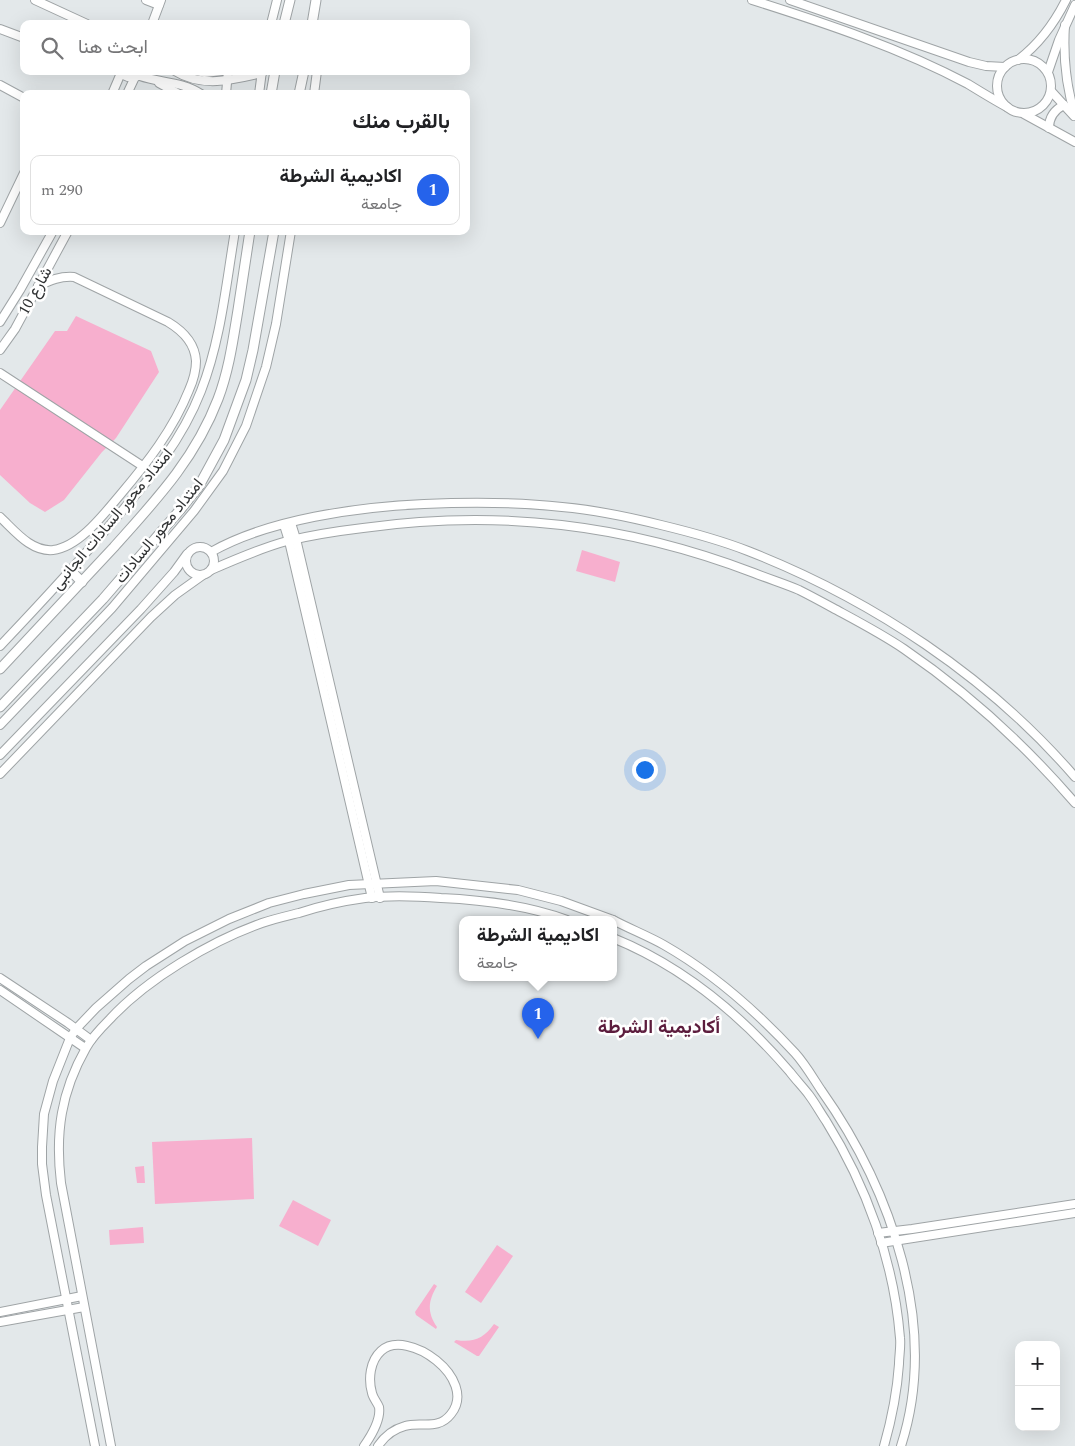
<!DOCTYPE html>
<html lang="ar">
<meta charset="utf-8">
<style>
body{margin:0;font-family:Spectral,Vazirmatn,serif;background:#f6f6f6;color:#202124;direction:rtl}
.controls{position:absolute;right:15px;bottom:15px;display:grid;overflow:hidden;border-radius:10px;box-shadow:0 5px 20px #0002}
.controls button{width:45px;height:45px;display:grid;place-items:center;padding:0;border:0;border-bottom:1px solid #e0e0e0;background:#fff;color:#202124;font:25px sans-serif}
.you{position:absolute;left:644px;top:769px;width:18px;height:18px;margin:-12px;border:4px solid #fff;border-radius:50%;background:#1a73e8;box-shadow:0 0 0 8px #1a73e833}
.badge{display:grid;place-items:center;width:32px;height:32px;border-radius:50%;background:#2563eb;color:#fff;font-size:16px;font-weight:700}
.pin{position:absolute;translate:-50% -41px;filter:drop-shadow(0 1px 2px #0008)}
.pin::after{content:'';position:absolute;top:26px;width:18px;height:15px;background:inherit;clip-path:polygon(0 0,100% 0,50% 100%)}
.popup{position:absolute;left:459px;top:916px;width:158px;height:65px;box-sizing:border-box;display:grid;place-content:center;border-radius:10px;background:#fff;filter:drop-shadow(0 1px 4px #0005);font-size:16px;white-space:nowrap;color:#757577}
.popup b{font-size:19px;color:#202124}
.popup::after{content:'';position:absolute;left:50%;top:100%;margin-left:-10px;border:10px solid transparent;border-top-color:#fff}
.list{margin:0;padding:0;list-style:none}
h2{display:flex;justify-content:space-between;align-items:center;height:65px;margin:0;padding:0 20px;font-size:21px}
h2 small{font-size:16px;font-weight:400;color:#757577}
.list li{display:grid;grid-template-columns:32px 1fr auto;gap:15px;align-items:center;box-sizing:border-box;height:70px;margin:0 10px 10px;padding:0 10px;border:1px solid #e0e0e0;border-radius:10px}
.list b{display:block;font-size:19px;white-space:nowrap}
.list p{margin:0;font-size:16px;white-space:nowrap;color:#757577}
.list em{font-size:16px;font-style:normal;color:#757577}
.icon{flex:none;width:28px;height:28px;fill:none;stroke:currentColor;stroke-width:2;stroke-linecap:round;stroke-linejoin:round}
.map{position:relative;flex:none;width:1075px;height:1446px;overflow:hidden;direction:ltr}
.search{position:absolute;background:#fff;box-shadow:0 5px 20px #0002;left:20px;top:20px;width:450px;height:55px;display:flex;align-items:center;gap:12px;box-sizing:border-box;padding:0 18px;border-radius:10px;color:#757577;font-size:19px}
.panel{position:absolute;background:#fff;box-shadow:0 5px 20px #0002;left:20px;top:90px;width:450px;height:145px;border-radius:10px;direction:rtl}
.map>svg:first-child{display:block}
.green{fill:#f7afce}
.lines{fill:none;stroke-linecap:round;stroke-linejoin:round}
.minor-casing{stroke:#9fa4a6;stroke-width:10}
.major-casing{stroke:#9fa4a6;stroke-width:11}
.minor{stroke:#fff;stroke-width:8}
.major{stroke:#fff;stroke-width:9}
.labels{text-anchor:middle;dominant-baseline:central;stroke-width:5;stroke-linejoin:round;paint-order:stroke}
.street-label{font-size:16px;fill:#303233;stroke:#fff}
.quarter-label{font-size:19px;font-weight:bold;fill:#5c1c3d;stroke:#fff}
</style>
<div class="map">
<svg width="1075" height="1446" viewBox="0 0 1075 1446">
<rect width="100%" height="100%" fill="#e3e8ea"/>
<g class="green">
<path d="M 76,316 L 151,351 L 159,372 L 116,438 L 102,452 L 64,500 L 45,512 L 30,503 L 0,475 L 0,410 L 55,331 L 67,331 Z"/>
<path d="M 582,550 L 620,562 L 615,582 L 576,571 Z"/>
<path d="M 252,1138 L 254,1199 L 155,1204 L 152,1142 Z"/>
<path d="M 144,1166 L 145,1183 L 137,1183 L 135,1167 Z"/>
<path d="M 293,1200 L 331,1220 L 318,1246 L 279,1226 Z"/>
<path d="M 143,1227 L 144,1243 L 110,1245 L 109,1230 Z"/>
<path d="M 497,1245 L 513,1256 L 481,1303 L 465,1292 Z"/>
<path d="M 434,1284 L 437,1286 C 428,1301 427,1312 437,1327 L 436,1329 L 416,1315 L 415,1312 Z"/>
<path d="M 494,1324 L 499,1327 L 479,1356 L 477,1356 L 454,1342 L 456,1340 C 474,1343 484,1338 494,1324 Z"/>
</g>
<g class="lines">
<g class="minor-casing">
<g id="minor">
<path d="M 35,0 L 87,24"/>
<path d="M 146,0 L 159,5"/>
<path d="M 752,0 C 825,23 900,48 968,84 C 981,92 994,100 1007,107"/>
<path d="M 790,0 L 969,62 L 986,66 L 1005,67"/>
<path d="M 152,24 L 161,0"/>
<path d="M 271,24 L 277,0"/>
<path d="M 1065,25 C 1063,56 1066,86 1075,115"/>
<path d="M 0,29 L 24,38"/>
<circle cx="1024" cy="86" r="27"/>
<path d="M 1018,60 C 1039,44 1054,24 1066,0"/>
<path d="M 119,71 C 126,79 136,80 144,71"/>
<path d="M 175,71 C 202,88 233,80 262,73"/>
<path d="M 197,71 L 204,73 L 222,71"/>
<path d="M 1048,72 L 1059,40 L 1075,5"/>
<path d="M 140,76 C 160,83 182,81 201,94"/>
<path d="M 159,83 L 179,94"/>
<path d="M 0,85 L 24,98"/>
<path d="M 1051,91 L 1074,116"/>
<path d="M 112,94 L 121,73"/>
<path d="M 127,94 L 135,77"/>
<path d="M 226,94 L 228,71"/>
<path d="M 259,94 L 262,71"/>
<path d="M 314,94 L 317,71"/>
<path d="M 1024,114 L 1075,142"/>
<path d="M 1049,128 C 1049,117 1054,110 1064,105"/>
<path d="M 0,223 L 24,173"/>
<path d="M 0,322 L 20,290 L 53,231"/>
<path d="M 0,350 L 15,329 L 68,231"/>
<path d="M 0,373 L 144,467"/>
<path d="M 0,517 C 15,531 31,552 53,550 C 79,547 104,514 120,495 C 147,463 173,430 189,390 C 193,381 196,371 196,361 C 195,343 183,331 168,322 L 74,277 C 60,276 51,280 38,286"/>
<path d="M 291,523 L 296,539 L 380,898"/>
<path d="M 284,525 L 289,541 L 372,898"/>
<circle cx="200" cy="561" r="14"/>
<path d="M 211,552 C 269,519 358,507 424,504 C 469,502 517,502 562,507 C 595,510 629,517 661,525 C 690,532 720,540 748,551 C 871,599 989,677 1075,777"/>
<path d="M 211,570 C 236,559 261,548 287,541 C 312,535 338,531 363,528 C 499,509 626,524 754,573 C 769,579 785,584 799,590 C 811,596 822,602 833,608 C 857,621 882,634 904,649 C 967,692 1025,745 1075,803"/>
<path d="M 0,646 C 39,605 78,563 115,519 C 149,480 182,440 201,391 C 221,340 226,284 235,231"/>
<path d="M 0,725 L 112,608 L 194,511 L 223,471 L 246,426 L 266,367 L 276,324 L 291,231"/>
<path d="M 0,755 L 141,609 L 174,572 L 187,554"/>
<path d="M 0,774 L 151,617 L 175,595 L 203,575"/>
<path d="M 613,920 C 630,929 648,936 664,945 C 713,973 757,1012 795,1053 C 805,1064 813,1078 821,1090 C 891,1189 940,1326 901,1446"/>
<path d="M 613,938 C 682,966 742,1016 790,1072 C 796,1080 803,1087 809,1095 C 815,1103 820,1112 826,1121 C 866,1185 894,1261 900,1338 C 901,1346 899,1356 899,1364 C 897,1393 892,1418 884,1446"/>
<path d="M 0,978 L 68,1023 L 91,1040"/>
<path d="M 0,990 L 85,1048"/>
<path d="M 878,1233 L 912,1229 L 1075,1204"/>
<path d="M 881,1243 L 1075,1213"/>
<path d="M 0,1312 L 82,1296"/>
<path d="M 0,1322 L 84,1307"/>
<path d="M 95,1446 L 46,1195 L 42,1164 L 42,1147 L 44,1114 L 53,1081 L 70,1038 L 76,1029 L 96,1008 L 129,979 L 146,966 L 185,941 L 229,919 L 269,903 L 304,894 L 349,885 L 436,881 L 518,890 L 561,901 L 613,920"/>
<path d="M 111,1446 L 61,1183 C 55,1133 61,1092 86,1048 C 92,1037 101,1028 110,1019 C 147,979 211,941 262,923 C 274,919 287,916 299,913 C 320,906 343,901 365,898 C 390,895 416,896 441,898 C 484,900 527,905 567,920"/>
<path d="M 364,1446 C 371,1436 381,1419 379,1407 C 377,1402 373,1398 372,1393 C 368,1379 370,1361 381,1351 C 407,1327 479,1379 451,1414 C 438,1431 421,1421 405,1426 C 394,1429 384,1437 378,1446"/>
</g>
</g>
<g class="major-casing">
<g id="major">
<path d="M 284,24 L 290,0"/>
<path d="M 312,24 L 316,0"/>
<path d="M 271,94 L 275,71"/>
<path d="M 299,94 L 304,71"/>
<path d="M 71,571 L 82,582"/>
<path d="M 0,669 C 38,628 76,588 114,547 C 156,500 195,459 218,399 C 229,370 233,340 238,310 C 242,284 246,258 250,231"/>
<path d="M 0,707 L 103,599 L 180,510 L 199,486 L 224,440 L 246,380 L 253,350 L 274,231"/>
</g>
</g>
<use href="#minor" class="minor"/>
<use href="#major" class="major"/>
</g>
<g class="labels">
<g class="street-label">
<text transform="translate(35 291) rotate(-61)">شارع 10</text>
<text transform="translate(112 519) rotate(-50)">امتداد محور السادات الجانبى</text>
<text transform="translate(159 531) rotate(-51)">امتداد محور السادات</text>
</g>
<g class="quarter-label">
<text x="659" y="1027">أكاديمية الشرطة</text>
</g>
</g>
</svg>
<div class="controls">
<button>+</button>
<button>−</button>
</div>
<div class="you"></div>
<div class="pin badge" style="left:538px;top:1039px">1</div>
<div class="popup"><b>اكاديمية الشرطة</b>جامعة</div>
<div class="search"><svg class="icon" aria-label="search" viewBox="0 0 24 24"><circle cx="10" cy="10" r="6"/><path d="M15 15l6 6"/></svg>ابحث هنا</div>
<section class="panel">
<h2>بالقرب منك<small></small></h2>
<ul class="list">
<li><span class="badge">1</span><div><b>اكاديمية الشرطة</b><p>جامعة</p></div><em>290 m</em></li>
</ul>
</section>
</div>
